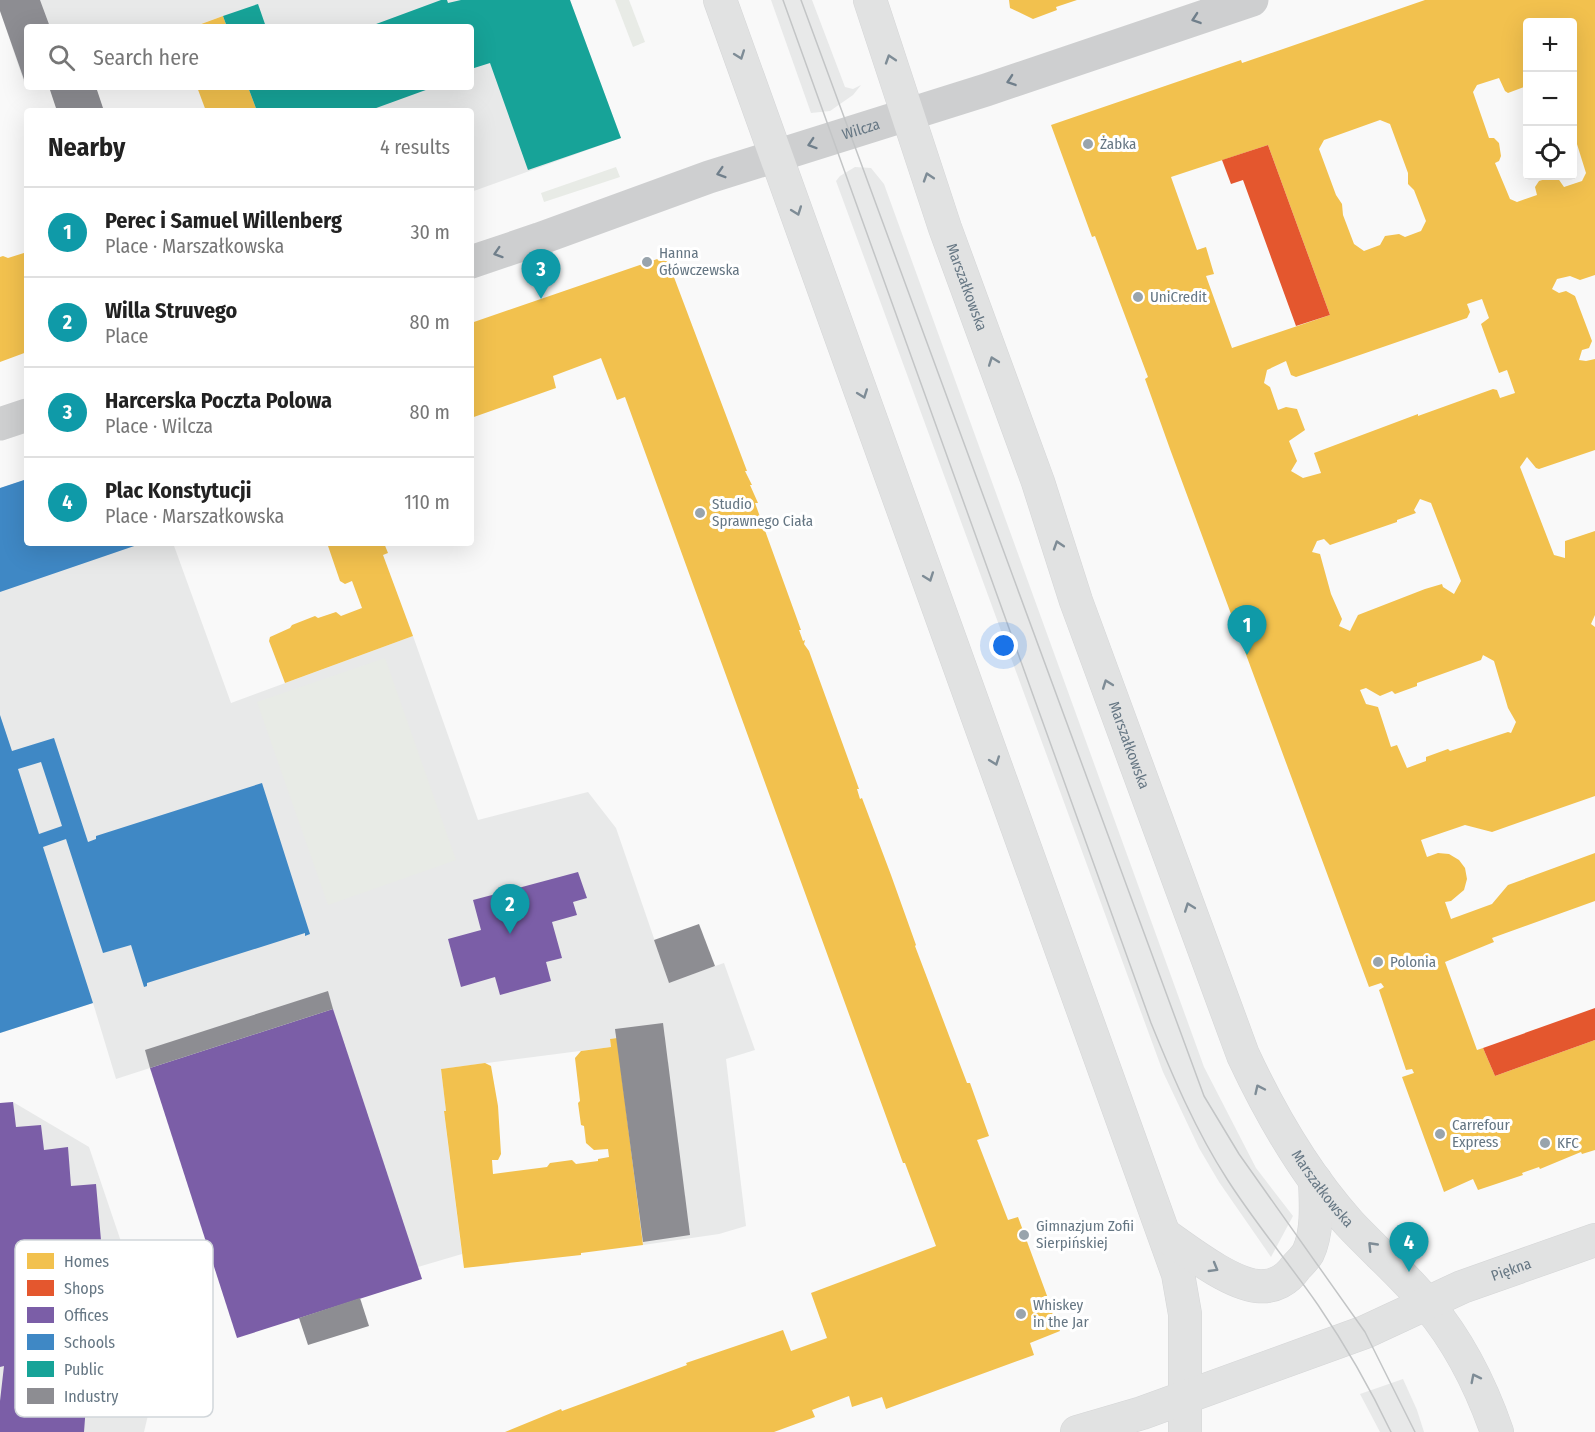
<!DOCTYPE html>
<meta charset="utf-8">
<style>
body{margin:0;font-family:"Fira Sans Condensed",sans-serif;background:#f2f2f2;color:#222}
.controls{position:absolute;right:18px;top:18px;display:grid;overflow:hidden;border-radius:6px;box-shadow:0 6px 24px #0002}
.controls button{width:54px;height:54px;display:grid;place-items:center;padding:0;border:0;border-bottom:2px solid #e0e0e0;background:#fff;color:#222;font:30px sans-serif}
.you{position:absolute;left:1004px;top:646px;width:21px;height:21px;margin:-15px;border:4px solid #fff;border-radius:50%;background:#1a73e8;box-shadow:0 0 0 9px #1a73e833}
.badge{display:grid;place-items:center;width:39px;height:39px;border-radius:50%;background:#2563eb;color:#fff;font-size:20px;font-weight:700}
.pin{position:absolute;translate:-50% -50px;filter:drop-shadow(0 2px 3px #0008)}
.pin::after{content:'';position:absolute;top:32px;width:21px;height:18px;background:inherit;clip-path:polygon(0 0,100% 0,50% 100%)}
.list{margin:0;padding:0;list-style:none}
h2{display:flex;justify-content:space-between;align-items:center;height:78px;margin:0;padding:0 24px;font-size:26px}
h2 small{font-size:20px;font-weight:400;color:#767676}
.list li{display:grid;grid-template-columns:39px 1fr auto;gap:18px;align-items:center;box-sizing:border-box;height:90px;padding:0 24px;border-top:2px solid #e0e0e0}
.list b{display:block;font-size:22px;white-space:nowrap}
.list p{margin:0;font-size:20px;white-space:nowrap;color:#767676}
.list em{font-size:20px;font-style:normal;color:#767676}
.icon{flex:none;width:33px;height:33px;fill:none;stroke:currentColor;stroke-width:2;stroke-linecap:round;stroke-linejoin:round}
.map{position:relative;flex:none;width:1595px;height:1432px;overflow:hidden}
.search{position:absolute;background:#fff;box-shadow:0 6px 24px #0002;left:24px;top:24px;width:450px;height:66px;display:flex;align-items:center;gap:15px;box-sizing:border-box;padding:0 21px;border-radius:6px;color:#767676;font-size:22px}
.panel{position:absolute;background:#fff;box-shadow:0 6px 24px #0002;left:24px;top:108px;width:450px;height:438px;border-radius:6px}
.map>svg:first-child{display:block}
.built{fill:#e8e9e9}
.green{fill:#e8ebe6}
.homes{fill:#f2c14e;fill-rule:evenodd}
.shops{fill:#e4572e}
.offices{fill:#7b5ea7}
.schools{fill:#3f88c5;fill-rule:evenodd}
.public{fill:#17a398}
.industry{fill:#8d8d92}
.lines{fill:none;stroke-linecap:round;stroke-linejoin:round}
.secondary-casing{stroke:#d5d6d7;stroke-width:34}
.street{stroke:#cecfd0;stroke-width:33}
.secondary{stroke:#e1e2e2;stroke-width:33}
.tram{stroke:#c3c5c6;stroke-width:1.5}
.oneway{stroke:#707f8b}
.oneway2{stroke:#7e8c96}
.poi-dot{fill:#99a4ac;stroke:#fff;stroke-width:2}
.labels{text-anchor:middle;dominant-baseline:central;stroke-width:6;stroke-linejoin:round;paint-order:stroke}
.street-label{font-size:15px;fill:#657683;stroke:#fff}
.poi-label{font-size:15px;fill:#657683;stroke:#fff;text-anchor:start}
.key{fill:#fff;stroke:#d1d6da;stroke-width:1.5}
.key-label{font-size:16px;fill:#657683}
</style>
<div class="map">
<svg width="1595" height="1432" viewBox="0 0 1595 1432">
<rect width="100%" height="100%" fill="#f9f9f9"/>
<g class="built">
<path d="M 0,0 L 570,0 L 621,138 L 471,192 L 471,111 L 257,111 L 248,87 L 471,87 L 471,27 L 227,27 L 223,16 L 192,27 L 27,27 L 27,84 L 25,85 L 0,11 Z"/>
<path d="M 771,0 L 812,0 L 845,87 L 853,89 L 861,85 L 853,95 L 830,111 L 811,113 Z"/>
<path d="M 855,167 L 871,168 L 884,184 L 1204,1067 L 1256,1168 L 1293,1216 L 1271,1257 L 1219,1182 L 1199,1148 L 1163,1072 L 836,181 L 840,176 Z"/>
<path d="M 27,479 L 27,543 L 173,543 L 231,703 L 413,636 L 478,820 L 588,792 L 616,828 L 669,982 L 724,963 L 755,1050 L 726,1059 L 746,1226 L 719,1234 L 643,1245 L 617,1038 L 610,1039 L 611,1047 L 441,1069 L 446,1111 L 444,1112 L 462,1254 L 418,1267 L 422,1279 L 360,1298 L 150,1068 L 116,1079 L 93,1003 L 0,1033 L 0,488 Z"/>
<path d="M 13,1102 L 89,1147 L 161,1360 L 144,1432 L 0,1432 L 0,1103 Z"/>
<path d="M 1403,1379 L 1417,1410 L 1424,1432 L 1380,1432 L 1360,1394 Z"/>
</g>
<g class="green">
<path d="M 615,0 L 629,0 L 645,42 L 633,47 Z"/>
<path d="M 616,167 L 620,177 L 544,202 L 541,193 Z"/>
<path d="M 385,658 L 456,860 L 328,905 L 257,702 Z"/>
</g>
<g class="homes">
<path d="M 1009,0 L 1077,0 L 1056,7 L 1057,10 L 1033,19 L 1010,8 Z"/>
<path d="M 1425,0 L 1595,0 L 1595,275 L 1580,280 L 1570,276 L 1557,279 L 1552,289 L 1559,293 L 1566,291 L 1575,296 L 1592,341 L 1589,348 L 1582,350 L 1579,360 L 1586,361 L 1595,359 L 1595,450 L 1539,469 L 1536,468 L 1527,457 L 1520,467 L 1554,555 L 1565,558 L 1565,541 L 1595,531 L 1595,615 L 1591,624 L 1595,627 L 1595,796 L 1492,832 L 1465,825 L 1421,840 L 1427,857 L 1438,853 L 1449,854 L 1459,860 L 1465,868 L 1467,879 L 1464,890 L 1451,901 L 1445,902 L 1451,919 L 1492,904 L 1508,885 L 1595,853 L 1595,901 L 1492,938 L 1494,942 L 1445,962 L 1477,1050 L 1483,1048 L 1495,1076 L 1595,1040 L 1595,1150 L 1582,1154 L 1581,1152 L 1540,1169 L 1539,1167 L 1522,1173 L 1523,1175 L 1478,1190 L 1473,1179 L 1444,1192 L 1402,1077 L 1414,1073 L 1412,1069 L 1406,1070 L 1379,990 L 1384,987 L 1381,983 L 1369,987 L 1170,449 L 1145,379 L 1148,377 L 1095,236 L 1092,237 L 1051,125 L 1241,60 L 1242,63 L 1245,62 ZM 1527,22 L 1572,22 L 1572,143 L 1576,141 L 1586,173 L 1582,181 L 1564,187 L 1557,177 L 1552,177 L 1539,181 L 1535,187 L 1537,195 L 1517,202 L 1510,199 L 1495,163 L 1499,161 L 1501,156 L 1499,143 L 1494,138 L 1489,138 L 1473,92 L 1477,85 L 1499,78 L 1505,91 L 1508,93 L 1527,86 ZM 1380,120 L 1390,124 L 1408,173 L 1408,184 L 1414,190 L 1426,221 L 1421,231 L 1405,237 L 1399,234 L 1385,236 L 1380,245 L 1364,251 L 1354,244 L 1343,215 L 1342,204 L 1336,195 L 1319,149 L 1324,140 ZM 1268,145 L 1330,315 L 1232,348 L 1206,276 L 1214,274 L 1206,247 L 1197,250 L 1171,177 ZM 1482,299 L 1489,318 L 1481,324 L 1490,349 L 1499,373 L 1507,370 L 1515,393 L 1500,398 L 1497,390 L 1493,389 L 1418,416 L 1418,414 L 1314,453 L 1321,473 L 1303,478 L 1291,471 L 1297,461 L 1289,441 L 1305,430 L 1297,409 L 1286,407 L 1278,410 L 1270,387 L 1264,383 L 1267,370 L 1286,361 L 1291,375 L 1296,377 L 1467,318 L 1470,312 L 1467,304 ZM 1420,499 L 1431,503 L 1461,581 L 1454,594 L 1443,587 L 1442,584 L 1425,589 L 1358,615 L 1350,631 L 1339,626 L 1342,619 L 1331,594 L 1320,554 L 1312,552 L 1317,541 L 1324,539 L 1330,545 L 1397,522 L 1397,520 L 1416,513 L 1414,510 ZM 1483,655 L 1494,661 L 1508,708 L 1516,722 L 1511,733 L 1508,732 L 1450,751 L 1448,749 L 1426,757 L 1426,761 L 1407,768 L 1397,745 L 1391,747 L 1378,707 L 1366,704 L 1360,690 L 1366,688 L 1380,696 L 1392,691 L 1395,694 L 1417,686 L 1417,683 L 1481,660 Z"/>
<path d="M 223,16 L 227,27 L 193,27 Z"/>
<path d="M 197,87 L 248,87 L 257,111 L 206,111 Z"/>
<path d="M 27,252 L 27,352 L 0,362 L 0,257 L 3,256 L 8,258 Z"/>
<path d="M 666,256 L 747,471 L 745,471 L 752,485 L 750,485 L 758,503 L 755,503 L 801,630 L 799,630 L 803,641 L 805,640 L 804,644 L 809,651 L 859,789 L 857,789 L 860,799 L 862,798 L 891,875 L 916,945 L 915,946 L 967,1083 L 970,1083 L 989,1136 L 977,1140 L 1008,1220 L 1018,1217 L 1060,1331 L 1030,1343 L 1034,1355 L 886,1409 L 882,1397 L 852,1407 L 849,1396 L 812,1410 L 815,1417 L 774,1432 L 505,1432 L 561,1409 L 562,1411 L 687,1365 L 686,1363 L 783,1330 L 791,1351 L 827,1338 L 811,1293 L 936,1246 L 905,1163 L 903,1163 L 625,397 L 617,400 L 601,358 L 553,376 L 556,388 L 471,418 L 471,323 Z"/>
<path d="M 327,543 L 384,543 L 388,553 L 383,555 L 413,636 L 285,683 L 269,641 L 270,637 L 290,628 L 292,625 L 315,616 L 318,618 L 336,612 L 341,616 L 362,608 L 352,581 L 345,584 L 340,581 Z"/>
<path d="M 617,1038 L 643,1245 L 581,1253 L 581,1255 L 464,1268 L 444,1111 L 446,1111 L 441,1069 L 485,1063 L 491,1066 L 498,1106 L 501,1154 L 498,1160 L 492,1160 L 493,1174 L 547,1167 L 550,1163 L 572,1160 L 576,1164 L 598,1161 L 598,1159 L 609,1157 L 608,1149 L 594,1150 L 586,1143 L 584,1126 L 581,1125 L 578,1103 L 580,1101 L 575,1058 L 581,1051 L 611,1047 L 610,1039 Z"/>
</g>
<g class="shops">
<path d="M 1268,145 L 1330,315 L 1296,326 L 1243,180 L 1231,184 L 1222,160 Z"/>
<path d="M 1595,1008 L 1595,1040 L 1495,1076 L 1483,1048 Z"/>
</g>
<g class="offices">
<path d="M 578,872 L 587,898 L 573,902 L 577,915 L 552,922 L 562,958 L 546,962 L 551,981 L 500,995 L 495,977 L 461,987 L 448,939 L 481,930 L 473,900 Z"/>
<path d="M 333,1009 L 422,1279 L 237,1338 L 150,1068 Z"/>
<path d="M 13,1102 L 16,1127 L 41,1125 L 44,1150 L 68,1147 L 71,1186 L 96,1184 L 106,1296 L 131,1294 L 136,1346 L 90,1352 L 84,1432 L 0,1432 L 0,1401 L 4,1366 L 0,1367 L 0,1103 Z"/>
</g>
<g class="schools">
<path d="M 27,479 L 27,543 L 143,543 L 0,592 L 0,488 Z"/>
<path d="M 0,715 L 12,751 L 54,738 L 88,842 L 96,839 L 96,836 L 262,783 L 310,934 L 305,936 L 305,933 L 147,983 L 147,986 L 144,987 L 131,945 L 103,953 L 66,839 L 43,847 L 93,1003 L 0,1033 ZM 41,762 L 62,826 L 39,834 L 18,769 Z"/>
</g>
<g class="public">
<path d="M 441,0 L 447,0 L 448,3 L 461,0 L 570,0 L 621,138 L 528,170 L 490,63 L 471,69 L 471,27 L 368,27 Z"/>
<path d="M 258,4 L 266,27 L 227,27 L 223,16 Z"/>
<path d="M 248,87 L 434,87 L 368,111 L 257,111 Z"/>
</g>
<g class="industry">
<path d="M 0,0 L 40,0 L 50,27 L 27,27 L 27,88 L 0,11 Z"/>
<path d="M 49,87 L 96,87 L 104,111 L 57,111 Z"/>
<path d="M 699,924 L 715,966 L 669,983 L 654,940 Z"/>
<path d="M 328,991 L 333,1009 L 150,1068 L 145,1050 Z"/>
<path d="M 663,1023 L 690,1235 L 643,1242 L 615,1029 Z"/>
<path d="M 360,1298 L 369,1326 L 308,1345 L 299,1318 Z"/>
</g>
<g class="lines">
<g class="secondary-casing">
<g id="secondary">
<path d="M 720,0 L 1178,1274 L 1185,1314 L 1185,1432"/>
<path id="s2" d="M 870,0 L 945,228 L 1038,482 L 1076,601 L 1243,1055 C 1271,1115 1304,1173 1349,1223 C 1375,1251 1404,1275 1428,1305 C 1460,1343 1481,1386 1497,1432"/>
<path d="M 1165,1235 C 1188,1251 1229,1283 1257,1286 C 1274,1288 1287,1280 1296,1267 C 1300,1263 1305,1258 1308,1253 C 1318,1232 1316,1203 1315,1180"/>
<path id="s3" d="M 1077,1432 L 1142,1413 L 1365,1332 L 1462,1287 L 1595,1240"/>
</g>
</g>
<g class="street">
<path id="s1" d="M 471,262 L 539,239 L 709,177 L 986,90 L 1252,0"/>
<path d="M 0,424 L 27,415"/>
</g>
<use href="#secondary" class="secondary"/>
<g class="tram">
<path d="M 783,0 L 1151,1023 C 1173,1077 1196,1131 1227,1179 C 1255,1223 1289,1263 1318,1305 C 1346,1346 1370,1388 1391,1432"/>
<path d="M 801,0 L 1204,1096 L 1239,1154 L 1365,1332 L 1415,1432"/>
</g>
</g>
<defs><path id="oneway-chevron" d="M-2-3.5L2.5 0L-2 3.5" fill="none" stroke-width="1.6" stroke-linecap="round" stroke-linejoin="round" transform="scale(1.5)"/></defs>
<g class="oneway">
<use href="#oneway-chevron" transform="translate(1196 19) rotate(161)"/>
<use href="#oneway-chevron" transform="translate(1011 81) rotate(161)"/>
<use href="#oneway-chevron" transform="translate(812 144) rotate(162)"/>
<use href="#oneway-chevron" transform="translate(721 173) rotate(163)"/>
<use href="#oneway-chevron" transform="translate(498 253) rotate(162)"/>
</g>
<g class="oneway2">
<use href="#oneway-chevron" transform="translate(740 55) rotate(70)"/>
<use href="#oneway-chevron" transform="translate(890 59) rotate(-108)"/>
<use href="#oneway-chevron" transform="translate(928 177) rotate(-108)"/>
<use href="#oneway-chevron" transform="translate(797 211) rotate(70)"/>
<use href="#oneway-chevron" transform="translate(993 361) rotate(-110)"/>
<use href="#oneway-chevron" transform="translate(863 394) rotate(70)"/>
<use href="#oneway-chevron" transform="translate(1058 545) rotate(-108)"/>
<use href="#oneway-chevron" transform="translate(929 577) rotate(70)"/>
<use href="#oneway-chevron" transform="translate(1107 684) rotate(-110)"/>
<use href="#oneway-chevron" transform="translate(995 761) rotate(70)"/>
<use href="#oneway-chevron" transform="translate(1189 907) rotate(-110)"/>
<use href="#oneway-chevron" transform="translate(1259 1089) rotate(-115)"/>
<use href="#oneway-chevron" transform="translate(1372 1246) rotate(-134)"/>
<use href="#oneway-chevron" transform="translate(1214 1268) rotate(30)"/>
<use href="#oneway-chevron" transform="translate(1475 1378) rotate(-117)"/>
</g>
<g class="poi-dot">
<circle cx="1088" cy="144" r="6"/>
<circle cx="647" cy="262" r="6"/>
<circle cx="1138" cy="297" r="6"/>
<circle cx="700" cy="513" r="6"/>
<circle cx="1378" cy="962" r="6"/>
<circle cx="1440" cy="1134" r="6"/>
<circle cx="1545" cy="1143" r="6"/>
<circle cx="1024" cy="1235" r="6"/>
<circle cx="1021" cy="1314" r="6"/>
</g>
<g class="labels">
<g class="street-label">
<text stroke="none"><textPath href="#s1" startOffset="412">Wilcza</textPath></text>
<text stroke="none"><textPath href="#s2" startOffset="303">Marszałkowska</textPath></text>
<text stroke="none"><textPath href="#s2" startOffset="789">Marszałkowska</textPath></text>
<text stroke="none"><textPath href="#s2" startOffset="1275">Marszałkowska</textPath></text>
<text stroke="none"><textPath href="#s3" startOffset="464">Piękna</textPath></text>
</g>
<g class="poi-label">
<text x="1100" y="144">Żabka</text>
<text x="659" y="253">Hanna<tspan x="659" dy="17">Główczewska</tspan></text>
<text x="1150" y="297">UniCredit</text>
<text x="712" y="504">Studio<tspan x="712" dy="17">Sprawnego Ciała</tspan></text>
<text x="1390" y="962">Polonia</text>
<text x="1452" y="1125">Carrefour<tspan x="1452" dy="17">Express</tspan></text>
<text x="1557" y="1143">KFC</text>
<text x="1036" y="1226">Gimnazjum Zofii<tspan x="1036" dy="17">Sierpińskiej</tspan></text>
<text x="1033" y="1305">Whiskey<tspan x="1033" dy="17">in the Jar</tspan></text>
</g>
</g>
<rect x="15" y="1240" width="198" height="177" rx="9" class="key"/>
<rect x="27" y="1253" width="27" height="16" fill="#f2c14e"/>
<rect x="27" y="1280" width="27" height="16" fill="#e4572e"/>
<rect x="27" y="1307" width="27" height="16" fill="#7b5ea7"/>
<rect x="27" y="1334" width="27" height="16" fill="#3f88c5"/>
<rect x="27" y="1361" width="27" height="16" fill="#17a398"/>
<rect x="27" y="1388" width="27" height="16" fill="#8d8d92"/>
<g class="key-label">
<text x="64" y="1267">Homes</text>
<text x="64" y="1294">Shops</text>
<text x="64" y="1321">Offices</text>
<text x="64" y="1348">Schools</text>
<text x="64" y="1375">Public</text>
<text x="64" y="1402">Industry</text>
</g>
</svg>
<div class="controls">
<button>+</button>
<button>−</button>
<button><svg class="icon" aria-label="locate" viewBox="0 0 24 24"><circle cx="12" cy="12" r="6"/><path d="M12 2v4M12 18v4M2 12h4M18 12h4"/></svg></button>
</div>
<div class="you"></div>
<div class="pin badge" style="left:1247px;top:655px;background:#0f9aa8">1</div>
<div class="pin badge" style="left:510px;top:934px;background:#0f9aa8">2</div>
<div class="pin badge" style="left:541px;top:299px;background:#0f9aa8">3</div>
<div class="pin badge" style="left:1409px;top:1272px;background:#0f9aa8">4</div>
<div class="search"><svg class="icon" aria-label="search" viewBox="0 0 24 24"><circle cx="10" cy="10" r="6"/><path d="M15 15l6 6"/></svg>Search here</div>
<section class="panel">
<h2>Nearby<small>4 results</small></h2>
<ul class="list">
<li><span class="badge" style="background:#0f9aa8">1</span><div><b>Perec i Samuel Willenberg</b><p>Place · Marszałkowska</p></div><em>30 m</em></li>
<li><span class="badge" style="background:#0f9aa8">2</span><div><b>Willa Struvego</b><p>Place</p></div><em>80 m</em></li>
<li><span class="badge" style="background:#0f9aa8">3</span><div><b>Harcerska Poczta Polowa</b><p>Place · Wilcza</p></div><em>80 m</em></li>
<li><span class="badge" style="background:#0f9aa8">4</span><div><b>Plac Konstytucji</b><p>Place · Marszałkowska</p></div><em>110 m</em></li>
</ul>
</section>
</div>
